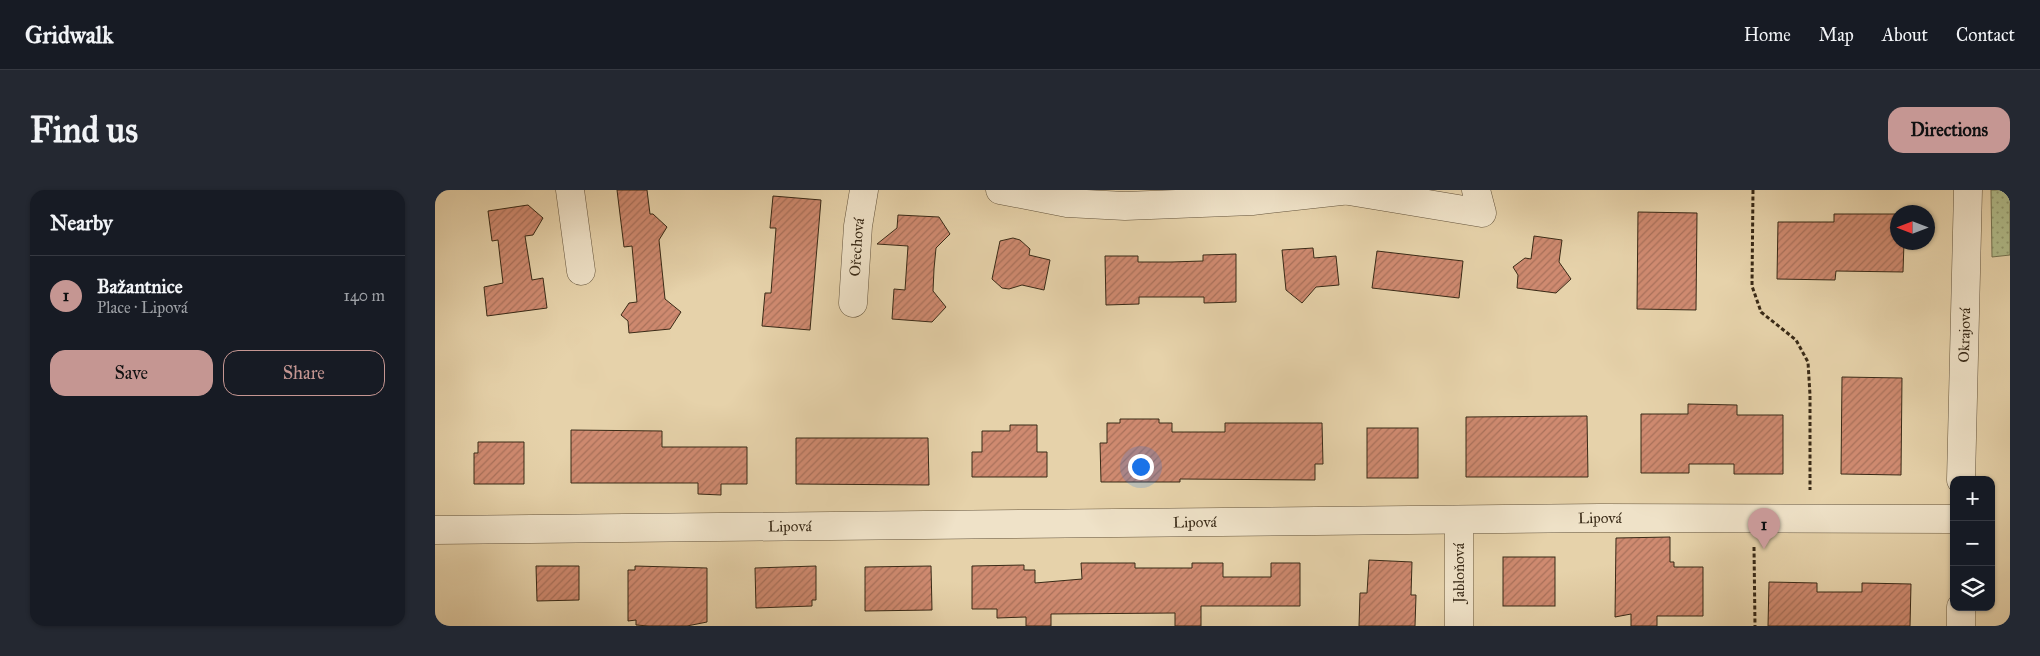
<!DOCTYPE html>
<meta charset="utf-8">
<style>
body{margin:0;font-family:"IM FELL Great Primer",serif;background:#242831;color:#f1f3f6}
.controls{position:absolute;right:15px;bottom:15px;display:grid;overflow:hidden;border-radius:10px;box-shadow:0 1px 4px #0004}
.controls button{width:45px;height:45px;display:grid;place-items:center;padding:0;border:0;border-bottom:1px solid #363941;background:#171b24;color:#f1f3f6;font:25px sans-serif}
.compass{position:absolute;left:1455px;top:15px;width:45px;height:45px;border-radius:50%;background:#171b24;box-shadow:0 1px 4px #0004;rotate:270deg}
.you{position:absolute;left:705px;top:276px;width:18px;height:18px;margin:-12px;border:4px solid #fff;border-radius:50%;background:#1a73e8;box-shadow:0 0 0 8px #1a73e833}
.badge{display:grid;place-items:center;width:32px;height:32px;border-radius:50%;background:#c59692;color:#111;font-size:16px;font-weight:700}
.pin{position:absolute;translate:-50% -41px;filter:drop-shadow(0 1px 2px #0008)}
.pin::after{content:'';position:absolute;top:26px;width:18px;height:15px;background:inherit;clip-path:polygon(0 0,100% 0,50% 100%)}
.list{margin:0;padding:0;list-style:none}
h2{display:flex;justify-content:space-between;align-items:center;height:65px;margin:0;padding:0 20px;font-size:21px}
h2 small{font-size:16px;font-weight:400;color:#9ea1a6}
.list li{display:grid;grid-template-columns:32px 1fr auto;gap:15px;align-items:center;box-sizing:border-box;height:80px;padding:0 20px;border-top:1px solid #363941}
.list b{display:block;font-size:19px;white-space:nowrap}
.list p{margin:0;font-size:16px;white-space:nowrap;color:#9ea1a6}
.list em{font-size:16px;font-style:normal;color:#9ea1a6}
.actions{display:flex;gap:10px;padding:15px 20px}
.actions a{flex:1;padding:11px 0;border:1px solid #c59692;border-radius:15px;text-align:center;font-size:18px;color:#c59692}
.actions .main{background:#c59692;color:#111}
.icon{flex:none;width:28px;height:28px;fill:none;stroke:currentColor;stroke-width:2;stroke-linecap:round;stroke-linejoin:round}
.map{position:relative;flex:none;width:1575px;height:436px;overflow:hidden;border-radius:15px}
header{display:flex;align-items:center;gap:30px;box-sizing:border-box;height:70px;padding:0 25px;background:#171b24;border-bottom:1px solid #363941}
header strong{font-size:24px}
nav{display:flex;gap:28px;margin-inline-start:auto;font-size:18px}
.intro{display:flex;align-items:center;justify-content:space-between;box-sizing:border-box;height:120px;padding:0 30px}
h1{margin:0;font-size:35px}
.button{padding:12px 22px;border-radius:15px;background:#c59692;color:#111;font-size:18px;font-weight:700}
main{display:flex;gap:30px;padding:0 30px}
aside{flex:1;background:#171b24;border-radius:15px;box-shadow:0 1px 4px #0004}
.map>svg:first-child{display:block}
.grass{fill:url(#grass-dots);stroke:#757452}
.building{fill:url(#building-hatch);stroke:#392a17}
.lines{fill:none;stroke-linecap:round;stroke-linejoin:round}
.minor-casing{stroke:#64543c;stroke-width:29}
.path{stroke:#392a17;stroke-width:3;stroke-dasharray:4 2.5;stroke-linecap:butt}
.minor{stroke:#efe2c8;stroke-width:28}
.labels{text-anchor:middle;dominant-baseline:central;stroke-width:4.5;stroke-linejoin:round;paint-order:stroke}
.street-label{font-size:15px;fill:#392a17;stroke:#efe2c8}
</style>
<header>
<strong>Gridwalk</strong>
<nav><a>Home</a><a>Map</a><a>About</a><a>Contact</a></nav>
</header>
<div class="intro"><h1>Find us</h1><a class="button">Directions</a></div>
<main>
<aside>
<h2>Nearby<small></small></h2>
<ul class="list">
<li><span class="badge">1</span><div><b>Bažantnice</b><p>Place · Lipová</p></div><em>140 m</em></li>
</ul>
<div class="actions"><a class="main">Save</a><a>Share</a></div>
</aside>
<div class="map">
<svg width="1575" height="436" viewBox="0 0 1575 436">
<defs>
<pattern id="grass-dots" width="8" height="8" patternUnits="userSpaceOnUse" patternTransform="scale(1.25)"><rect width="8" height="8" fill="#b1bd8c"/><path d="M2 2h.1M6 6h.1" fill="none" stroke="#919a71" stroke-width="1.8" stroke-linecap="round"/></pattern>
<pattern id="building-hatch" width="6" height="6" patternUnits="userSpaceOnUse" patternTransform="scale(1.25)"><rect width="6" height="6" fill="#cf8a70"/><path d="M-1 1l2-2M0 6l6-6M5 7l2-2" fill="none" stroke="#a9715b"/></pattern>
</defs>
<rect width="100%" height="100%" fill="#e6d2aa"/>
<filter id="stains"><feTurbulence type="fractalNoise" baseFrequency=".004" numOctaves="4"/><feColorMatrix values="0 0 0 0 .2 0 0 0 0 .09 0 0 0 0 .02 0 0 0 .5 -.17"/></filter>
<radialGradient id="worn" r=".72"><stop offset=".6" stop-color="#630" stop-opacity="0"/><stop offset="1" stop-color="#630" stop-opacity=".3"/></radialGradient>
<path class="grass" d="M 1556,0 L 1575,0 L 1575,65 L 1557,67 Z"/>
<g class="building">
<path d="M 182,0 L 212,0 L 215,24 L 218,24 L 232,37 L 224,50 L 230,109 L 246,122 L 235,139 L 194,143 L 193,131 L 186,125 L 194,113 L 202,112 L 197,56 L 189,57 Z"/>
<path d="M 338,6 L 386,10 L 375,140 L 327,136 L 330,103 L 336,103 L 341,38 L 335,38 Z"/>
<path d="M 93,15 L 108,28 L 98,45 L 90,46 L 97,90 L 108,88 L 112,118 L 52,126 L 49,97 L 68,93 L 63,50 L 57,51 L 53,21 Z"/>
<path d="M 1203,22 L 1262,23 L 1261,120 L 1202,119 Z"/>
<path d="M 1399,24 L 1462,24 L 1462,52 L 1469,52 L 1468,82 L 1401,81 L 1400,90 L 1342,89 L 1343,32 L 1399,32 Z"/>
<path d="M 463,25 L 504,27 L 515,44 L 501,58 L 499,79 L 498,101 L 511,117 L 497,132 L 457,129 L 459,99 L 470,100 L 473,56 L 442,54 L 462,38 Z"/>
<path d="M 1099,46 L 1127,50 L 1124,72 L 1136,89 L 1121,103 L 1082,98 L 1083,85 L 1078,77 L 1090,68 L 1096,69 Z"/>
<path d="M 578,48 L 585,50 L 595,59 L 594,65 L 615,70 L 609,100 L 587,95 L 574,99 L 567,98 L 557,89 L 565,51 Z"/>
<path d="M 878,58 L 879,68 L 901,66 L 904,95 L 881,97 L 867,113 L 851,100 L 847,60 Z"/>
<path d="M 942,61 L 1028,71 L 1024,108 L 937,98 Z"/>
<path d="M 801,64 L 801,112 L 769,113 L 769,107 L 704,107 L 704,114 L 671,115 L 670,66 L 703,66 L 703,72 L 736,72 L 768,71 L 768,65 Z"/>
<path d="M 1407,187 L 1467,188 L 1466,285 L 1406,284 Z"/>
<path d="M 1253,214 L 1302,215 L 1302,225 L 1348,225 L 1348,284 L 1299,284 L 1299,274 L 1254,274 L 1254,283 L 1206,283 L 1206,224 L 1253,224 Z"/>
<path d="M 1152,226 L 1153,287 L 1031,287 L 1031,227 Z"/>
<path d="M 685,229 L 724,229 L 724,233 L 737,233 L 737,242 L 790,242 L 790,233 L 887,233 L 888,274 L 880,274 L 880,290 L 745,289 L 745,292 L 666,292 L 665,253 L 672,253 L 672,233 L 685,233 Z"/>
<path d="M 575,235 L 602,235 L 602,262 L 612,262 L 612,287 L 537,287 L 537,262 L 547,262 L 547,241 L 575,241 Z"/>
<rect x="932" y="238" width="51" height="50"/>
<path d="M 136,240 L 227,241 L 227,257 L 312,257 L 312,294 L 286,294 L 286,305 L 263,304 L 263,293 L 136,293 Z"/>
<path d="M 361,248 L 493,248 L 494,295 L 361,294 Z"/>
<path d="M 43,252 L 89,252 L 89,294 L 39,294 L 39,263 L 43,263 Z"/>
<path d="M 1235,347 L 1235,372 L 1239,372 L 1239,377 L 1268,377 L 1268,426 L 1222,426 L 1222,436 L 1196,436 L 1196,424 L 1180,427 L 1181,348 Z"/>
<rect x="1068" y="367" width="52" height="49"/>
<path d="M 934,370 L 977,372 L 976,405 L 981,405 L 980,436 L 924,436 L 925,403 L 932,403 Z"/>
<path d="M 646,373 L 700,373 L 700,378 L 757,378 L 757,373 L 788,373 L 788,387 L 836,387 L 836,373 L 865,373 L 865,416 L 766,416 L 766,436 L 740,436 L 740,423 L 616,424 L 616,436 L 591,436 L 591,427 L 562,428 L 562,419 L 537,419 L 537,376 L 589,375 L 589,380 L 600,380 L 600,393 L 647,389 Z"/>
<path d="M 101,376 L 144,376 L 144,410 L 102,411 Z"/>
<path d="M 200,376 L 272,378 L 272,432 L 252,436 L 214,436 L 201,435 L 201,430 L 193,431 L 193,380 L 200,380 Z"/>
<path d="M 381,376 L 381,410 L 377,410 L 377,416 L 321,418 L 320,378 Z"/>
<path d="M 496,376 L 497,420 L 430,421 L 430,377 Z"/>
<path d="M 1334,392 L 1382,393 L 1382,402 L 1427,402 L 1427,393 L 1476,394 L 1475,436 L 1333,436 Z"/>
</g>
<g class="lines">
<g class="minor-casing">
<g id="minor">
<path d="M 135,0 L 146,81"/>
<path d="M 565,0 L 632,13 L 690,16 L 817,11 L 915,0"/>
<path d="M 914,1 L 1047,23 L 1041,0"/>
<path id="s1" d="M 418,113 L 423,36 L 429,0"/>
<path id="s2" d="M 1526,290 L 1533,0"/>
<path id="s3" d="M 0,340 L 1165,328 L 1519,329"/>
<path d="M 1526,417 L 1526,436"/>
<path d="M 1024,436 L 1024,331"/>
</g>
</g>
<g class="path">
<path d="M 1318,0 L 1317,96 L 1326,122 L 1361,150 L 1373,172 L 1375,205 L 1375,300"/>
<path d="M 1319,357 L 1320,436"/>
</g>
<use href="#minor" class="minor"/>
</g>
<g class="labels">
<g class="street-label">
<text stroke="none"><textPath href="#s1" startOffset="56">Ořechová</textPath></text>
<text stroke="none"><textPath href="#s2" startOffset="145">Okrajová</textPath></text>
<text stroke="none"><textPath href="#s3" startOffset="1165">Lipová</textPath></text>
<text stroke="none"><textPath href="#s3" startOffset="760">Lipová</textPath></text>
<text stroke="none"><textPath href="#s3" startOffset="355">Lipová</textPath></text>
<text transform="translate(1024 383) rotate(-90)">Jabloňová</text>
</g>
</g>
<rect width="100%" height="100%" filter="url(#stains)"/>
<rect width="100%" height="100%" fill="url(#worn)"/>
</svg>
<div class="controls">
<button>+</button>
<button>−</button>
<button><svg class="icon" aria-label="layers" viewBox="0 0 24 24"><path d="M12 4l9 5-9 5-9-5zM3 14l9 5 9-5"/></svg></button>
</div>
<svg class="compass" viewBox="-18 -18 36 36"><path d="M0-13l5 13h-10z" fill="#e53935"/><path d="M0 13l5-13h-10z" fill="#9ea1a6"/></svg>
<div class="you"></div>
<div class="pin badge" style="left:1329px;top:359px">1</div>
</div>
</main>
